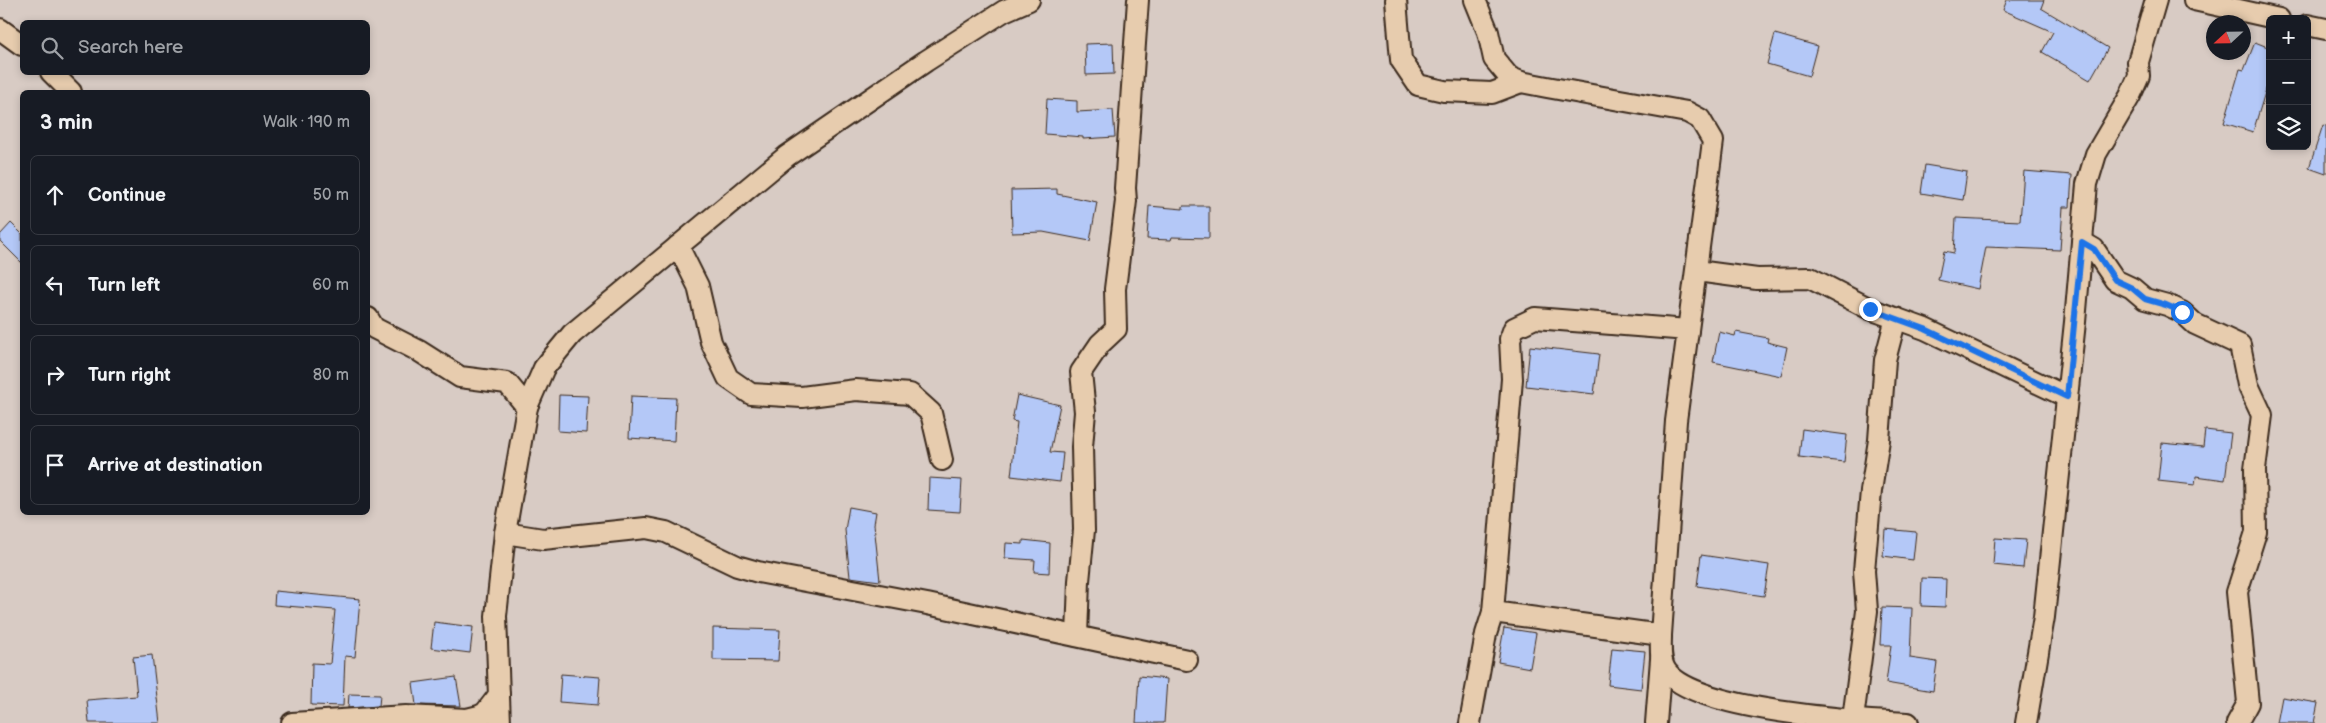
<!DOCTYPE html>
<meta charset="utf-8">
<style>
body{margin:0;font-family:"Balsamiq Sans",sans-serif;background:#242831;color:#f1f3f6}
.controls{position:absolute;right:15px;top:15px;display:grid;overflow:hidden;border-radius:8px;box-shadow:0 2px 8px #0003}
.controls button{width:45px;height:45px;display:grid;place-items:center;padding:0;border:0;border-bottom:1px solid #363941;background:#171b24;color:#f1f3f6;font:25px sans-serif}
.compass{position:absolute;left:2206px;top:15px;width:45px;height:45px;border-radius:50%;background:#171b24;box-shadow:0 2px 8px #0003;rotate:248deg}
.stop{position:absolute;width:15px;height:15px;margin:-11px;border:4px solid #1a73e8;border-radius:50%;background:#fff}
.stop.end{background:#1a73e8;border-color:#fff;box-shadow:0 1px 5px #0008}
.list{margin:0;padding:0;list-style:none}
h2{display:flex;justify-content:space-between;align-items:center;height:65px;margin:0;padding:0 20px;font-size:21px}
h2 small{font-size:16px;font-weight:400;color:#9ea1a6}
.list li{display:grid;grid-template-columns:32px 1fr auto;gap:15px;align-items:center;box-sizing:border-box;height:80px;margin:0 10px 10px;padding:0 10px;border:1px solid #363941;border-radius:8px}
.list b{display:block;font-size:19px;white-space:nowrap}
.list em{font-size:16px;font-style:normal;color:#9ea1a6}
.icon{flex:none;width:28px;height:28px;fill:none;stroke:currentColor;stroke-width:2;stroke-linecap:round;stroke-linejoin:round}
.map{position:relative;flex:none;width:2326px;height:723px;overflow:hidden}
.search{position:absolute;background:#171b24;box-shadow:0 2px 8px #0003;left:20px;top:20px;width:350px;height:55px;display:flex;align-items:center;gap:12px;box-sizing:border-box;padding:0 18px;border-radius:8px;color:#9ea1a6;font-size:19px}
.panel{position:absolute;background:#171b24;box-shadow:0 2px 8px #0003;left:20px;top:90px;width:350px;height:425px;border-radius:8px}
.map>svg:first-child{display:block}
.building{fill:#b4c8f7;stroke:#3b2a1e}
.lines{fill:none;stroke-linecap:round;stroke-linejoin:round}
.street-casing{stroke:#3b2a1e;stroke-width:24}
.street{stroke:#e7ccae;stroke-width:20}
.route{stroke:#1a73e8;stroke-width:6}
</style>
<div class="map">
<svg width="2326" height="723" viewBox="0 0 2326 723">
<rect width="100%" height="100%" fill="#d8cbc4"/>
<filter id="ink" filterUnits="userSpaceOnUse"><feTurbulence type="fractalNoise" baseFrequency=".02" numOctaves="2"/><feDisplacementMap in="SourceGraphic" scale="10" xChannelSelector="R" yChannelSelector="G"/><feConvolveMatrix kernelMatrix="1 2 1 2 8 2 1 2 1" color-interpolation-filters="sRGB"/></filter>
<g filter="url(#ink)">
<g class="building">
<path d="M 2007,0 L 2044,0 L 2041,8 L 2108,48 L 2090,80 L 2042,52 L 2053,32 L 2003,10 Z"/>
<path d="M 1775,34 L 1817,46 L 1809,76 L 1767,64 Z"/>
<path d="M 2255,42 L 2270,48 L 2270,76 L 2253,132 L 2224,123 L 2240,69 L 2244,70 Z"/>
<path d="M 1113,43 L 1114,74 L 1086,75 L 1085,44 Z"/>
<path d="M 1047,99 L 1077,101 L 1077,112 L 1113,110 L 1115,137 L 1083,139 L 1083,137 L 1045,134 Z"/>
<path d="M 2323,125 L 2326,126 L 2326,174 L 2309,168 Z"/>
<path d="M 1925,165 L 1967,172 L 1963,200 L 1921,193 Z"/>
<path d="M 2024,171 L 2072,175 L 2070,207 L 2063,207 L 2060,250 L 1986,247 L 1978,289 L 1938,280 L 1944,251 L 1954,253 L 1956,218 L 2020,221 Z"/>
<path d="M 1057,189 L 1057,194 L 1097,202 L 1090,241 L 1043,232 L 1012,233 L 1011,190 Z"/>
<path d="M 1149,206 L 1183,209 L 1183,206 L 1209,206 L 1209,238 L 1172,237 L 1171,240 L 1147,239 Z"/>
<path d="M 11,223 L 22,234 L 22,263 L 0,241 L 0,235 Z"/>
<path d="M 1719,332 L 1735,336 L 1736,332 L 1768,338 L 1767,342 L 1787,347 L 1781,376 L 1713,362 Z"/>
<path d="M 1530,346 L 1599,354 L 1594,394 L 1526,386 Z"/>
<path d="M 559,395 L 588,396 L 586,433 L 558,431 Z"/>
<path d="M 1017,395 L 1060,405 L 1050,452 L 1063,453 L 1060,482 L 1011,476 L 1017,422 L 1012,421 Z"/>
<path d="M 631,396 L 676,398 L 674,441 L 629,438 Z"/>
<path d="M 1802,429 L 1847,435 L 1844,462 L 1799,457 Z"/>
<path d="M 2205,430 L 2231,433 L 2225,480 L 2196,476 L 2195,485 L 2158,481 L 2162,443 L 2203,447 Z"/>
<path d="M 929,478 L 962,480 L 960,512 L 928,510 Z"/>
<path d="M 849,507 L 876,512 L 874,524 L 880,581 L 850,577 L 845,530 Z"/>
<path d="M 1885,529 L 1916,532 L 1913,560 L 1883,556 Z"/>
<path d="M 1995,538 L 2026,540 L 2023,568 L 1993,565 Z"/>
<path d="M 1023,540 L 1050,543 L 1049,573 L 1034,572 L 1035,560 L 1005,558 L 1006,543 L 1023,544 Z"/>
<path d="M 1701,555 L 1769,565 L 1764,596 L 1697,586 Z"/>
<path d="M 1922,578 L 1946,579 L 1945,607 L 1921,606 Z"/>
<path d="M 275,591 L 360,599 L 355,657 L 345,656 L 343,706 L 311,705 L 312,663 L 330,664 L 335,610 L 274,605 Z"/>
<path d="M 1882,607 L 1912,608 L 1910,658 L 1937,662 L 1933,691 L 1886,683 L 1891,645 L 1880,645 Z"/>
<path d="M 434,622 L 473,627 L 470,653 L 431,648 Z"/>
<path d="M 713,628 L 780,630 L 778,661 L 713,660 Z"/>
<path d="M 1504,628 L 1536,633 L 1530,668 L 1498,662 Z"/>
<path d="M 1612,648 L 1645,651 L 1641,689 L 1608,685 Z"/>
<path d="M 152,655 L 160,723 L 89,723 L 87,700 L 137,696 L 133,657 Z"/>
<path d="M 561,674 L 600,677 L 598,705 L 559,702 Z"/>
<path d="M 1139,676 L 1167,679 L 1164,723 L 1136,723 Z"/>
<path d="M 456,677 L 461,706 L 416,705 L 413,683 Z"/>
<path d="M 349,694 L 380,695 L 379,706 L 348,708 Z"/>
<path d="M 2282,697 L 2318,703 L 2314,723 L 2277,723 Z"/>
</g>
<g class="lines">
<g class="street-casing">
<g id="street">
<path d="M 1396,0 L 1401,60 L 1418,85 L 1444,91 L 1492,93 L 1521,82"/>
<path d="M 1475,0 L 1488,32 L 1494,59 L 1509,77 L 1521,82 L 1547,87 L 1687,112 L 1700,119 L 1713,141 L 1676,421 L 1661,635 C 1661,647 1659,662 1667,672 C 1698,711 1858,721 1908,723"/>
<path d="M 2194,0 L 2279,19"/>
<path d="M 2307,25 L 2326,29"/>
<path d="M 0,29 L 22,45"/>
<path d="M 51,72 L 71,92"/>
<path d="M 2082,242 L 2094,249 L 2115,280 L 2132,288 L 2145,299 L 2167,305 L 2182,312 L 2195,324 L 2240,345 L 2248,385 L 2262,415 L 2255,469 L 2256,532 L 2237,592 L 2248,703 L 2237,723"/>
<path d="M 678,246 L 698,286 L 711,342 L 728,378 L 751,394 L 802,397 L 856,390 L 910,394 L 931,413 L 942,460"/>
<path d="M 1697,271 L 1757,279 L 1810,278 L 1870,309 L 1925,329 L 2067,397"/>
<path d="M 368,318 L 374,328 L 419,351 L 460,377 L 507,383 L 527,407"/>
<path d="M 505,533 L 543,539 L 646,528 L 666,532 L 737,566 L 758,572 L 927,604 L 1187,660"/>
<path d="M 1493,612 L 1512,379 L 1510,339 L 1514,328 L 1535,318 L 1688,330"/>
<path d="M 1077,636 L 1079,581 L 1084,530 L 1082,447 L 1085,412 L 1081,372 L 1100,344 L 1116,329 L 1115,289 L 1126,201 L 1125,188 L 1138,0"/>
<path d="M 1853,719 L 1867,611 L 1864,571 L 1871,491 L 1879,440 L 1885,360 L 1896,318"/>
<path d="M 292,723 L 406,716 L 467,719 L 479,716 L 485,713 L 499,695"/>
<path d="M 500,723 L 496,616 L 505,533 L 527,407 L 544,368 L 572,334 L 787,156 L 926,61 L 1004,11 L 1029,0"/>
<path d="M 1470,723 L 1486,634 L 1493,612 L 1661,635"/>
<path d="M 1656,723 L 1661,659"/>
<path d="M 2026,723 L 2044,617 L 2075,322 L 2087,184 L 2096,154 L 2130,96 L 2139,76 L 2138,62 L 2156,0"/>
</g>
</g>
<use href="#street" class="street"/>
</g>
</g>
<g class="lines" filter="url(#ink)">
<path class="route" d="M 1870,309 L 1925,329 L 2067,397 L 2082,242 L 2094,249 L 2115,280 L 2132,288 L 2145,299 L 2166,305 L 2182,312"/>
</g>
</svg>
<div class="controls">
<button>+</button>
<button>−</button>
<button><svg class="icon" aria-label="layers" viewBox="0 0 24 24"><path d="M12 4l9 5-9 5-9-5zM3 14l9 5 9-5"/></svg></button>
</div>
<svg class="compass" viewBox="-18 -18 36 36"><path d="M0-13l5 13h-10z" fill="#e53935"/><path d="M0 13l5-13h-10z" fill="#9ea1a6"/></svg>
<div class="stop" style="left:2182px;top:312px"></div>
<div class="stop end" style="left:1870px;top:309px"></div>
<div class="search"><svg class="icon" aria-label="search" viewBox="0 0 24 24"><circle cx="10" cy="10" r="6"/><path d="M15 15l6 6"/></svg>Search here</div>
<section class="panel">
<h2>3 min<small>Walk · 190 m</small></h2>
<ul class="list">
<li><svg class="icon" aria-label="ahead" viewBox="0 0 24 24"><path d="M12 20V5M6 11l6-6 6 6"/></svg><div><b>Continue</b></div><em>50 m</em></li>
<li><svg class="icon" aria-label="left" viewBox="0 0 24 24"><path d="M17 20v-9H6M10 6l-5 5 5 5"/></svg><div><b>Turn left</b></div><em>60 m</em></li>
<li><svg class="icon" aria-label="right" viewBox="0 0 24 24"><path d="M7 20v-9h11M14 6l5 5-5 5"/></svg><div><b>Turn right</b></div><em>80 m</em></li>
<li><svg class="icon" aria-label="arrive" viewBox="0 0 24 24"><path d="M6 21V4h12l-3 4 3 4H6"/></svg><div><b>Arrive at destination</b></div></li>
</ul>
</section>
</div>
